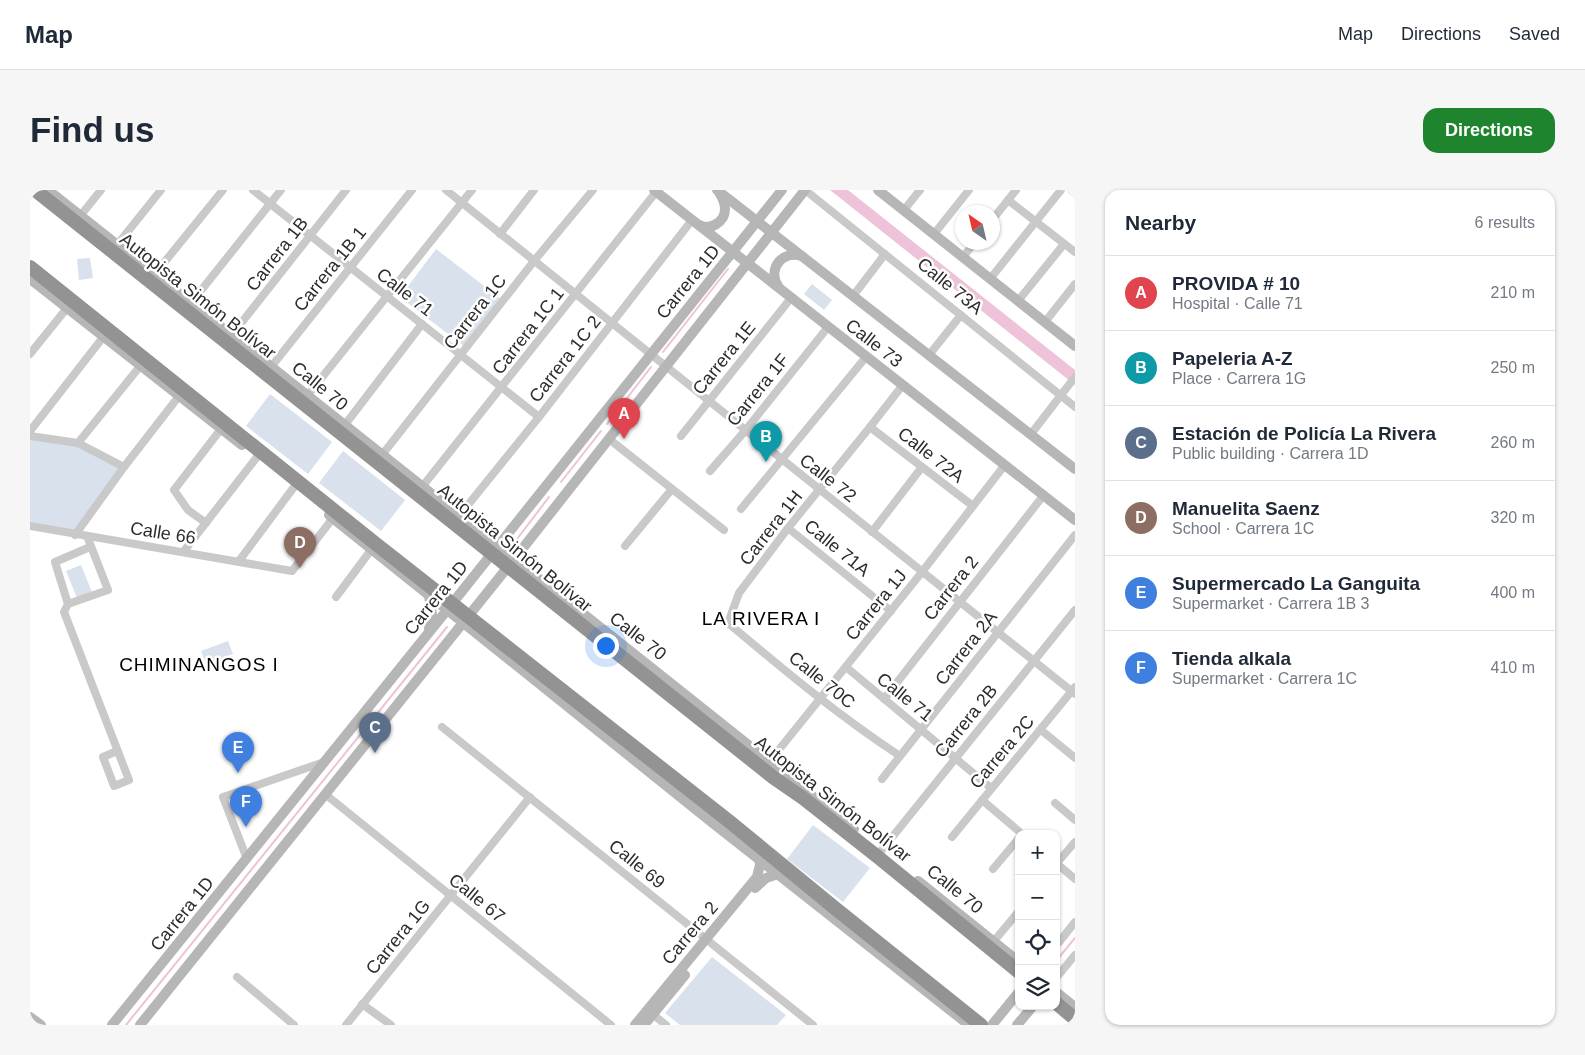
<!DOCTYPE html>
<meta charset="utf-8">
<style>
body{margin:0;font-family:Helvetica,sans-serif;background:#f6f6f7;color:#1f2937}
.controls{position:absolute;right:15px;bottom:15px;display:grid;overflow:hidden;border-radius:10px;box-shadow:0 1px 4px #0004}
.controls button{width:45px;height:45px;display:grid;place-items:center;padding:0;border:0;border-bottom:1px solid #e0e1e3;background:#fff;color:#1f2937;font:25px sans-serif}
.compass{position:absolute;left:925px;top:15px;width:45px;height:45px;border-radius:50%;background:#fff;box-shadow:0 1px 4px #0004;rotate:326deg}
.you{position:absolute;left:575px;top:455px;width:18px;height:18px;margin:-12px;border:4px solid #fff;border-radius:50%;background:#1a73e8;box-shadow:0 0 0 8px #1a73e833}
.badge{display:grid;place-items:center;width:32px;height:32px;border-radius:50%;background:#1e852e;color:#fff;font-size:16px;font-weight:700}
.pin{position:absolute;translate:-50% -41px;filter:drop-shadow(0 1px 2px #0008)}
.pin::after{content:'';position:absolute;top:26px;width:18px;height:15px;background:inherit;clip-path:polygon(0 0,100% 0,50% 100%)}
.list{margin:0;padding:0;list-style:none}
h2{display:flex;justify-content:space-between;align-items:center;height:65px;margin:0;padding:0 20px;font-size:21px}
h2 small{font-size:16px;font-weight:400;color:#747a83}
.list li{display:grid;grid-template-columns:32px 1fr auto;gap:15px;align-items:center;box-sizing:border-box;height:75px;padding:0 20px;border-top:1px solid #e0e1e3}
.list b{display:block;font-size:19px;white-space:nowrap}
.list p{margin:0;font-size:16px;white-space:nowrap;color:#747a83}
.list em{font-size:16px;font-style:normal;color:#747a83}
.icon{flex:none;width:28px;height:28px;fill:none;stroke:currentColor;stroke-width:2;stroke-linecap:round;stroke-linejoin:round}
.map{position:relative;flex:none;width:1045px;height:835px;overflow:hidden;border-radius:15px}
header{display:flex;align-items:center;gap:30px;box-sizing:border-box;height:70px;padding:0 25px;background:#fff;border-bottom:1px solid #e0e1e3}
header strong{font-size:24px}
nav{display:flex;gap:28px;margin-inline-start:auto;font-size:18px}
.intro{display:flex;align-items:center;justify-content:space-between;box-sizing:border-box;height:120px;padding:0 30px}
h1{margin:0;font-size:35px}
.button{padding:12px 22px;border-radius:15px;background:#1e852e;color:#fff;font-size:18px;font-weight:700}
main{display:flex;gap:30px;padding:0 30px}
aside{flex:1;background:#fff;border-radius:15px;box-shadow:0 1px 4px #0004}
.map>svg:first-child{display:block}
.green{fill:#d8e1ec}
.water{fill:#eec2d8}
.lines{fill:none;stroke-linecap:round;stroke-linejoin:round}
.stream{stroke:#eec2d8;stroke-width:2}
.street{stroke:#c9c9c9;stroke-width:8}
.secondary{stroke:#b6b6b6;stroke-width:10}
.highway{stroke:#939393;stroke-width:14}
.labels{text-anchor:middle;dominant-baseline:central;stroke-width:5;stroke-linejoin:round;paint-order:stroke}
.street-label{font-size:18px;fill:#2c2c2c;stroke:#fff}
.neighbourhood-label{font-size:19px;letter-spacing:1px;fill:#000;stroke:#fff}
</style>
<header>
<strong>Map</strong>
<nav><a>Map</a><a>Directions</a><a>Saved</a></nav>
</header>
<div class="intro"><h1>Find us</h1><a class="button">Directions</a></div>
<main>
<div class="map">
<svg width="1045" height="835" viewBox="0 0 1045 835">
<rect width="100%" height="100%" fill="#fff"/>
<g class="green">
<path d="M 406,59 L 471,109 L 435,157 L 370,107 Z"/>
<path d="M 60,68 L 63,88 L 49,90 L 47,69 Z"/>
<path d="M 782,94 L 802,110 L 794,120 L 774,104 Z"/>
<path d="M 240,204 L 302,252 L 278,284 L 216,236 Z"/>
<path d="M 0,246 L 48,253 L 94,277 L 45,345 L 0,336 Z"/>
<path d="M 313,261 L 375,310 L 351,341 L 289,293 Z"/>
<path d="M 51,375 L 62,402 L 47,408 L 36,381 Z"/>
<path d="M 198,451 L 203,464 L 176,474 L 171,461 Z"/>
<path d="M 783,635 L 840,678 L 813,712 L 757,669 Z"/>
<path d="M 682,767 L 756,825 L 747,835 L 650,835 L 635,823 Z"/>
</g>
<path class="water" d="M 800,0 L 818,0 L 1045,180 L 1045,195 Z"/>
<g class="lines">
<g class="stream">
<path d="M 633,162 L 698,79"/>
<path d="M 577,234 L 621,177"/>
<path d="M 531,292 L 571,241"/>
<path d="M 487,349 L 519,307"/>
<path d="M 1026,771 L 1045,748"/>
<path d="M 96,835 L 417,437"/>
</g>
<g class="street">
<path d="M 223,0 L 509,227"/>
<path d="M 416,0 L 1045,504"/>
<path d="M 775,0 L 1045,217"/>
<path d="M 1041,0 L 1045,3"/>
<path d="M 978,10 L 1045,62"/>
<path d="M 874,20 L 890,0"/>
<path d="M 47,30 L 71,0"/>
<path d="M 962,30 L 986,0"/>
<path d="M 470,44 L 504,0"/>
<path d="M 904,44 L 939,0"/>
<path d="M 87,55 L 131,0"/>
<path d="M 933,67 L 945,52"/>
<path d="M 124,85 L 193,0"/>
<path d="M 960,89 L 1031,0"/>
<path d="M 823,106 L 855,64"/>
<path d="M 988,111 L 1034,54"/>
<path d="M 161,113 L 251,0"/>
<path d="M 1015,132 L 1045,94"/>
<path d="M 201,146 L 316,0"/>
<path d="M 0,164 L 37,118"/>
<path d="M 899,165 L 931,125"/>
<path d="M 241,177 L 382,0"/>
<path d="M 277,206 L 442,0"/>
<path d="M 314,236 L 392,134"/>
<path d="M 840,237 L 943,316"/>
<path d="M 0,241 L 74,146"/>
<path d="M 1001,244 L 1045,187"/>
<path d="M 0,246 L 48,253 L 94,277"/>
<path d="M 651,246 L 761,108"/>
<path d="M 579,249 L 694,340"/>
<path d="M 48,253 L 111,175"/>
<path d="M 352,265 L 504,71 L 563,0"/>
<path d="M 680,281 L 715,241 L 798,137"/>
<path d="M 392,297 L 626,2"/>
<path d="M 711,319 L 836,167"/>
<path d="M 429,326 L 509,227 L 662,30"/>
<path d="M 176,333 L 158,320 L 144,300 L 191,239"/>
<path d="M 0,336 L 262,381 L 303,328"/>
<path d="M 758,338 L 861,421"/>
<path d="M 842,342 L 892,277"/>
<path d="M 45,345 L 94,277 L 149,206"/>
<path d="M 57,346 L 78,400 L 38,414 L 34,422 L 99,590 L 84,596 L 73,567 L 87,561"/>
<path d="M 595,356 L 642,299"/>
<path d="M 154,361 L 227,267"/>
<path d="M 209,371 L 264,297"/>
<path d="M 306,407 L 341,360"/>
<path d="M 38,414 L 25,372 L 60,357"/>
<path d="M 816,477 L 961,598"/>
<path d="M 854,509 L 1013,306"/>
<path d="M 412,537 L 783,835"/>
<path d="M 1011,540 L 1045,568"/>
<path d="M 870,566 C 809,526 754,480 698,433 L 709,403 L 758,338 L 840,237 L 872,196"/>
<path d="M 739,572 L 892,382 L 974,276"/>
<path d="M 852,589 L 1045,345"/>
<path d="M 295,604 L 581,835"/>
<path d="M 952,610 L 992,644"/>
<path d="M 1025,613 L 1045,630"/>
<path d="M 922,647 L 1045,497"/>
<path d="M 851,661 L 1045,420"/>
<path d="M 217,669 L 193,607 L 294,572"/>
<path d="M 1026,673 L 1045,689"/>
<path d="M 1026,674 L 1045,652"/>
<path d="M 963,679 L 989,648"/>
<path d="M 964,751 L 989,721"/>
<path d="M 1026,756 L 1045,732"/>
<path d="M 207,787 L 264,835"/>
<path d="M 1026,788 L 1045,765"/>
<path d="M 332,814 L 361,835"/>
<path d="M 620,822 L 636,835"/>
<path d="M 316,835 L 500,607"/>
</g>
<g class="secondary">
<path d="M 18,0 C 286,213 556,425 824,639"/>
<path d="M 624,0 L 1045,330"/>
<path d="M 687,0 L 1045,279"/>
<path d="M 848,0 L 1045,156"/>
<path d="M 669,35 C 680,41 695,32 695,19 C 695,13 693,9 690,4"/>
<path d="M 0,89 L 212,255"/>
<path d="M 748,96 C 737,78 753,60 772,66"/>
<path d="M 299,325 L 684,634 L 939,835"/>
<path d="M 399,406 L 402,424 L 399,439"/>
<path d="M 888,691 L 989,772"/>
<path d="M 725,698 L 736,688 L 748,684"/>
<path d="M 1026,802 L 1045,817"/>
<path d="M 0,827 L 11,835"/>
<path d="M 82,835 L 413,425 L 752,0"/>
<path d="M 110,835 L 489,363 L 775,0"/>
<path d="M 605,835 L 727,687 L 730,675 L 729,668"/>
<path d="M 614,835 L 655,785"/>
<path d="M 962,835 L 989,802"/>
<path d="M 987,835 L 1003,816"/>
</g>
<g class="highway">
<path d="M 5,0 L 744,588 L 773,608 L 848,667 L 989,782"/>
<path d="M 0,77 L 346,354 L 700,632 L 806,719 L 951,835"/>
<path d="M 1026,813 L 1045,829"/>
</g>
</g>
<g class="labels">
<g class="street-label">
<text transform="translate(247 64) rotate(-52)">Carrera 1B</text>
<text transform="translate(300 79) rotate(-51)">Carrera 1B 1</text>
<text transform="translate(658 92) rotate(-51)">Carrera 1D</text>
<text transform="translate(920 96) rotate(39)">Calle 73A</text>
<text transform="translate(375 102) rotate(38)">Calle 71</text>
<text transform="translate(168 106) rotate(38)">Autopista Simón Bolívar</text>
<text transform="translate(445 122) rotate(-52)">Carrera 1C</text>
<text transform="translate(498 141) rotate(-52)">Carrera 1C 1</text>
<text transform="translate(844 153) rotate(38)">Calle 73</text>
<text transform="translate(694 168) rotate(-51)">Carrera 1E</text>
<text transform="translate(535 169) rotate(-52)">Carrera 1C 2</text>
<text transform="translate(290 196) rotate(39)">Calle 70</text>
<text transform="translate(728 200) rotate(-51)">Carrera 1F</text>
<text transform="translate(901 265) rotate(38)">Calle 72A</text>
<text transform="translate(798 288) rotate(38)">Calle 72</text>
<text transform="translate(741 338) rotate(-52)">Carrera 1H</text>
<text transform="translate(133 343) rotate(9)">Calle 66</text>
<text transform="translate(485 358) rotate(39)">Autopista Simón Bolívar</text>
<text transform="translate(807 358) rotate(39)">Calle 71A</text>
<text transform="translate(921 398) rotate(-52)">Carrera 2</text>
<text transform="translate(406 408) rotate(-51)">Carrera 1D</text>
<text transform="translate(846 415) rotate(-51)">Carrera 1J</text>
<text transform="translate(608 446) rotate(38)">Calle 70</text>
<text transform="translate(936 458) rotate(-52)">Carrera 2A</text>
<text transform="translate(792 490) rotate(39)">Calle 70C</text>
<text transform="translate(875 507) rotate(39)">Calle 71</text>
<text transform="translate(936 531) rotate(-51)">Carrera 2B</text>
<text transform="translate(972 562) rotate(-50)">Carrera 2C</text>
<text transform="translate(803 609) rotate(38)">Autopista Simón Bolívar</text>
<text transform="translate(607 674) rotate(39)">Calle 69</text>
<text transform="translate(925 699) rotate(39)">Calle 70</text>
<text transform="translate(447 708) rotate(39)">Calle 67</text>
<text transform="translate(152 724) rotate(-51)">Carrera 1D</text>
<text transform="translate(660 743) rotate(-50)">Carrera 2</text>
<text transform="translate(368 747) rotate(-51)">Carrera 1G</text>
</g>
<g class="neighbourhood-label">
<text x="731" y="428">LA RIVERA I</text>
<text x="169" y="474">CHIMINANGOS I</text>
</g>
</g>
</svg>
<div class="controls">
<button>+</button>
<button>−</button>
<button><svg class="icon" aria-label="locate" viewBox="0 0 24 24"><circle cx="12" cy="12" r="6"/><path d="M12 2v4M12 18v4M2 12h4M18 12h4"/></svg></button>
<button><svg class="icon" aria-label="layers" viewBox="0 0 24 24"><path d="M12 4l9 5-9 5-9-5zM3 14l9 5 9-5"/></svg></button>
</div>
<svg class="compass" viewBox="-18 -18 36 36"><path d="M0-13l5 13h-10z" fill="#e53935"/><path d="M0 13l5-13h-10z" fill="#747a83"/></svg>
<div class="you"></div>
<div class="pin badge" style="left:594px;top:249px;background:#e0444e">A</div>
<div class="pin badge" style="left:736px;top:272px;background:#0f9aa8">B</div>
<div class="pin badge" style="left:345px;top:563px;background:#5c6f8a">C</div>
<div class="pin badge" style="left:270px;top:378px;background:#8d6e63">D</div>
<div class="pin badge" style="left:208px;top:583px;background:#3f7fe0">E</div>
<div class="pin badge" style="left:216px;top:637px;background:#3f7fe0">F</div>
</div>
<aside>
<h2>Nearby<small>6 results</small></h2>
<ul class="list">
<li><span class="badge" style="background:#e0444e">A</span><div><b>PROVIDA # 10</b><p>Hospital · Calle 71</p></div><em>210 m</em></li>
<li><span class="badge" style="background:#0f9aa8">B</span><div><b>Papeleria A-Z</b><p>Place · Carrera 1G</p></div><em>250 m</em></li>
<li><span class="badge" style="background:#5c6f8a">C</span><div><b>Estación de Policía La Rivera</b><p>Public building · Carrera 1D</p></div><em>260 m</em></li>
<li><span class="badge" style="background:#8d6e63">D</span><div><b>Manuelita Saenz</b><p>School · Carrera 1C</p></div><em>320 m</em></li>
<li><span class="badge" style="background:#3f7fe0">E</span><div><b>Supermercado La Ganguita</b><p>Supermarket · Carrera 1B 3</p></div><em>400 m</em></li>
<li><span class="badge" style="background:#3f7fe0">F</span><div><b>Tienda alkala</b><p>Supermarket · Carrera 1C</p></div><em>410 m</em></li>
</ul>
</aside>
</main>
